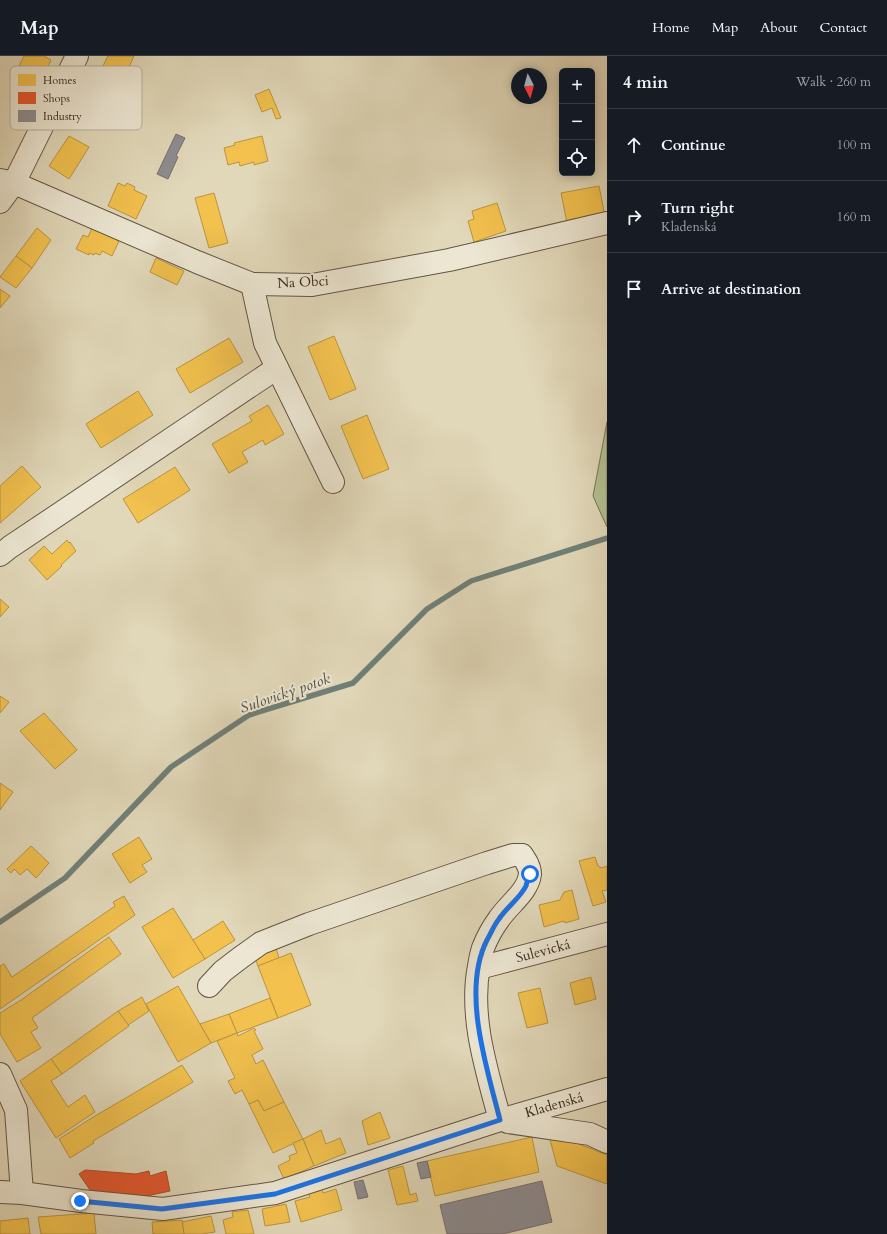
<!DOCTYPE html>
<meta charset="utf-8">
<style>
body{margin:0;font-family:Cardo,serif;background:#20242c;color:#f1f3f6}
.controls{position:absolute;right:12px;top:12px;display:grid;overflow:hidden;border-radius:6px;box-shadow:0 2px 10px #0003}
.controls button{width:36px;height:36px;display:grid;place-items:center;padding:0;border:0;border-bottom:1px solid #363941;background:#171b24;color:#f1f3f6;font:20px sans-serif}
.compass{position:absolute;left:511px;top:12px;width:36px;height:36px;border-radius:50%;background:#171b24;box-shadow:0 2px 10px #0003;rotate:174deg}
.stop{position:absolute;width:12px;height:12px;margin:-9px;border:3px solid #1a73e8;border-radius:50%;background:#fff}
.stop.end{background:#1a73e8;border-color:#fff;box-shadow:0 1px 4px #0008}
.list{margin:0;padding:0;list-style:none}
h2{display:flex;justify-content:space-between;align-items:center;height:52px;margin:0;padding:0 16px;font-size:17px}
h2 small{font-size:13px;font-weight:400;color:#9ea1a6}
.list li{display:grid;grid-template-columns:26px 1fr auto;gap:12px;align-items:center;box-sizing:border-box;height:72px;padding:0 16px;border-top:1px solid #363941}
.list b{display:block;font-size:15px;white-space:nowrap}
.list p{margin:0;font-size:13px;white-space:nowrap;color:#9ea1a6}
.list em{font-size:13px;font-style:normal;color:#9ea1a6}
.icon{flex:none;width:22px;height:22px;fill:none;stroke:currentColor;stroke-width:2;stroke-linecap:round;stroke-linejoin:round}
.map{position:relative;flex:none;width:607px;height:1178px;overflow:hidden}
header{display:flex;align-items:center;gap:24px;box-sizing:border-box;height:56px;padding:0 20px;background:#171b24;border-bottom:1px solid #363941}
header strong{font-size:19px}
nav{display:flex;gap:22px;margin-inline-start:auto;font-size:14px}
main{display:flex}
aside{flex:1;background:#171b24}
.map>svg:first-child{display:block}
.green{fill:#b2bf90;stroke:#767556}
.homes{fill:#f2c14e;stroke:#ba943f}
.shops{fill:#e4572e;stroke:#b14a29}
.industry{fill:#8d8d92;stroke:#74706f}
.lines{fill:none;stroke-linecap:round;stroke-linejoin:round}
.stream{stroke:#708078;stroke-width:5.5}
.minor-casing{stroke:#635644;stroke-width:24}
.minor{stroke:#ece6d2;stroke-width:22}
.route{stroke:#1a73e8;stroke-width:5}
.labels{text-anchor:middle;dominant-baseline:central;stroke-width:4;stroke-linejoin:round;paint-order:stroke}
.street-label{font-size:14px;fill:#392b1d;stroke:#ece6d2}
.water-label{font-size:15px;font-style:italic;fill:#504e43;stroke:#ece6d2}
.key{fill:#ece6d2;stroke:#b6ae9c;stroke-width:1}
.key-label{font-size:11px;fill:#392b1d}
</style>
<header>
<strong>Map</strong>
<nav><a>Home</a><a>Map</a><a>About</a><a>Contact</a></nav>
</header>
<main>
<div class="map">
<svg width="607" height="1178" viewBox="0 0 607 1178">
<rect width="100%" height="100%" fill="#e1d8b9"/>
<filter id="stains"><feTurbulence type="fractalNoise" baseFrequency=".005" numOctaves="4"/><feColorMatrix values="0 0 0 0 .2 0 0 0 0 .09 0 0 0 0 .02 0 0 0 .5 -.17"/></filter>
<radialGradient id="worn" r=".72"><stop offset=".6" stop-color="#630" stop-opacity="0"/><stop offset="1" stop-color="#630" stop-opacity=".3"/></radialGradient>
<path class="green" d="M 607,366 L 607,471 L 593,440 Z"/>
<g class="homes">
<path d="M 24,0 L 44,0 L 51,4 L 38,31 L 14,20 Z"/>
<path d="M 108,0 L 134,0 L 115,43 L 92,31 Z"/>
<path d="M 269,33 L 281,62 L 276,63 L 272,52 L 262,56 L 255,39 Z"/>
<path d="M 69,80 L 89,91 L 69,123 L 49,110 Z"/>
<path d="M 262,80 L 268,105 L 254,109 L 254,106 L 240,110 L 239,106 L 228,109 L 224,92 L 235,89 L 234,87 Z"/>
<path d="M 118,127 L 125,130 L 127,127 L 135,131 L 134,134 L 147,140 L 136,163 L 108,150 Z"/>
<path d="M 599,130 L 605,160 L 567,167 L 561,137 Z"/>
<path d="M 214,137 L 228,187 L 209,192 L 195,142 Z"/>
<path d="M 497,147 L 506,175 L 474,186 L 468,165 L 474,163 L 472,155 Z"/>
<path d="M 37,172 L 51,184 L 32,212 L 16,200 Z"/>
<path d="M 92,172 L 119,185 L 112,200 L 102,195 L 100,199 L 95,197 L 94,199 L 89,197 L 89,199 L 76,193 L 83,179 L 88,181 Z"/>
<path d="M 16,200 L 32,212 L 16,232 L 0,221 Z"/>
<path d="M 156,202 L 184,215 L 177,229 L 150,216 Z"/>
<path d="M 0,233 L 10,240 L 0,252 Z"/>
<path d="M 334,280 L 356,333 L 330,344 L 308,291 Z"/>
<path d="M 229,282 L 243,306 L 190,337 L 176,313 Z"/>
<path d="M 138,335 L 153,359 L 101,392 L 86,368 Z"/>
<path d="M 268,349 L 284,378 L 265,389 L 263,384 L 242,396 L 248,406 L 229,417 L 212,388 L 252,365 L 249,360 Z"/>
<path d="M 367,359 L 389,413 L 363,423 L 341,370 Z"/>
<path d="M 22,410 L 41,431 L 0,467 L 0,430 Z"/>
<path d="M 175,411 L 190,434 L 138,467 L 123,443 Z"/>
<path d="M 67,484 L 69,487 L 70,486 L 76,495 L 61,509 L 62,510 L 47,524 L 29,504 L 44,490 L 52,498 Z"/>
<path d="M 0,543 L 9,551 L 0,561 Z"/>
<path d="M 0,640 L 9,646 L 0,657 Z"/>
<path d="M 44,657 L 77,694 L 55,713 L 20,675 Z"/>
<path d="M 0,727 L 13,736 L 0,754 Z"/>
<path d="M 139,781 L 152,803 L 142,809 L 147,816 L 130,827 L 112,798 Z"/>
<path d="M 31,790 L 49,807 L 36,822 L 27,813 L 20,819 L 14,813 L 11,817 L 7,813 Z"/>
<path d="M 595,801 L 598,810 L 602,812 L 607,810 L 607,834 L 602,835 L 606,846 L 593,850 L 579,805 Z"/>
<path d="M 572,834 L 579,863 L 565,867 L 564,865 L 544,871 L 539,849 L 560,844 L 564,836 Z"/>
<path d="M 124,840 L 135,859 L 0,953 L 0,910 L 4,908 L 12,921 L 115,850 L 113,846 Z"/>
<path d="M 173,852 L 205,903 L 173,922 L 142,871 Z"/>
<path d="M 223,865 L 235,884 L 205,903 L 193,884 Z"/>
<path d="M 109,881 L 121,898 L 32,962 L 38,972 L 31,976 L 41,992 L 17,1006 L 0,978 L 0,957 L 21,944 Z"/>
<path d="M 275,889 L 279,902 L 258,910 L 253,897 Z"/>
<path d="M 291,897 L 311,949 L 278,962 L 258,910 Z"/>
<path d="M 591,921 L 596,943 L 575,949 L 570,927 Z"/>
<path d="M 178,930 L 211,987 L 178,1006 L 146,948 Z"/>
<path d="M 540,932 L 548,967 L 527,972 L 518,937 Z"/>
<path d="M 142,941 L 149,955 L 128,969 L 118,955 Z"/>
<path d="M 270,942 L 278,962 L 237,977 L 229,958 Z"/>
<path d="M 118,955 L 129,970 L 62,1018 L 51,1003 Z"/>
<path d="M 229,958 L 237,977 L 211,987 L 200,968 Z"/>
<path d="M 254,972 L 256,974 L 254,975 L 263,993 L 252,999 L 256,1008 L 263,1004 L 284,1046 L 264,1055 L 258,1044 L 249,1048 L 242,1034 L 235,1038 L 228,1025 L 235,1022 L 217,985 L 237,977 L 238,980 Z"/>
<path d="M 51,1003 L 62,1018 L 51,1025 L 68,1051 L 85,1039 L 95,1056 L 56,1082 L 20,1025 Z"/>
<path d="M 182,1009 L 193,1026 L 93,1085 L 94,1087 L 70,1102 L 59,1083 L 90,1063 Z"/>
<path d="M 258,1044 L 264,1055 L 284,1046 L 303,1083 L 273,1097 L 249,1048 Z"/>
<path d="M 380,1056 L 390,1082 L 368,1089 L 362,1065 Z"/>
<path d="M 321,1074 L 326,1088 L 340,1082 L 346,1097 L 314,1110 L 303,1083 Z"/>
<path d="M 548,1076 L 607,1099 L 607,1128 L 557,1110 Z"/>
<path d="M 532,1081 L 539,1116 L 435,1140 L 427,1105 Z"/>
<path d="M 303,1083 L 314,1110 L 284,1123 L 278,1110 L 290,1104 L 289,1100 L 297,1097 L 293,1087 Z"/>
<path d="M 403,1110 L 410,1139 L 416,1137 L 418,1145 L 397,1149 L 388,1114 Z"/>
<path d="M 321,1131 L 323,1137 L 336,1133 L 342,1154 L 301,1166 L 295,1145 L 310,1141 L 308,1135 Z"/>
<path d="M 286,1148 L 290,1166 L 265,1170 L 262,1153 Z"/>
<path d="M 248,1154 L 254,1178 L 226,1178 L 223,1164 L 233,1161 L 232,1156 Z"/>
<path d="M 94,1157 L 96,1178 L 41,1178 L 38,1161 Z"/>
<path d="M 211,1160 L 215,1176 L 201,1178 L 184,1178 L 182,1166 Z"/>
<path d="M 28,1162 L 30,1178 L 0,1178 L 0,1165 Z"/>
<path d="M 182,1164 L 184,1178 L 153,1178 L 152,1166 Z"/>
</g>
<path class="shops" d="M 85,1114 L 136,1118 L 149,1115 L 150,1120 L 166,1115 L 170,1135 L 142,1141 L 128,1140 L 90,1134 L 79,1118 Z"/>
<g class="industry">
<path d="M 176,78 L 185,82 L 176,100 L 178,101 L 168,123 L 157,118 Z"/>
<path d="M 427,1105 L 431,1121 L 421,1123 L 417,1107 Z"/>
<path d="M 363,1124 L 368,1141 L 358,1143 L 354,1126 Z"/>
<path d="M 542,1125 L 552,1166 L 503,1178 L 447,1178 L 440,1149 Z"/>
</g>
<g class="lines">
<path class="stream" d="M 0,866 L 65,822 L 171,711 L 249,659 L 353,627 L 427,553 L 471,525 L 607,482"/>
<g class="minor-casing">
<g id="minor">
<path d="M 0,124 L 14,127 L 197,206 L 252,228 L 312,229 L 449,204 L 607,167"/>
<path d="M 0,146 L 14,127 L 77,0"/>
<path d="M 252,228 L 265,287 L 333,426"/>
<path d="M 0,499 L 10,491 L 277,312"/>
<path d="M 479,912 L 607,878"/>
<path d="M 209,930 L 223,915 L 240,902 L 261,887 L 309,868 L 487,807 L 513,799 L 522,799 C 526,805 530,811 530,818 C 528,836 508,849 499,863 C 493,871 487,882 483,892 C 481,898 480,904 479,910 C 469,961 487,1015 500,1064"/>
<path d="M 0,1018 L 16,1054 L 22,1137"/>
<path d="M 508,1066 L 590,1078 L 607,1086"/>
<path d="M 0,1136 L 22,1137 L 81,1145 L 163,1153 L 275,1137 L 500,1064 L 607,1033"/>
</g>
</g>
<use href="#minor" class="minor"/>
</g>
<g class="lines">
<path class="route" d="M 80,1145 L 162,1153 L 275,1138 L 500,1064 C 487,1012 461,935 487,884 C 491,877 494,869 499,863 C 507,851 520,842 526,830 C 527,826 528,822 530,818"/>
</g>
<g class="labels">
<g class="street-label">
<text transform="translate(303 226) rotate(-3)">Na Obci</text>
<text transform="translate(543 895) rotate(-15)">Sulevická</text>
<text transform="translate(554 1049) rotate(-16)">Kladenská</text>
</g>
<g class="water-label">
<text transform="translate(285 637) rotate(-19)">Sulovický potok</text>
</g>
</g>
<rect x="10" y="10" width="132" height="64" rx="6" class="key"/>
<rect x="18" y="18" width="18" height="12" fill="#f2c14e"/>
<rect x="18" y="36" width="18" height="12" fill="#e4572e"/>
<rect x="18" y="54" width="18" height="12" fill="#8d8d92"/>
<g class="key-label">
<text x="43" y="28">Homes</text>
<text x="43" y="46">Shops</text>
<text x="43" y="64">Industry</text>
</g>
<rect width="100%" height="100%" filter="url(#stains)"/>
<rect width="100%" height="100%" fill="url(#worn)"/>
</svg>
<div class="controls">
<button>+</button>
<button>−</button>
<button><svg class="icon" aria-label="locate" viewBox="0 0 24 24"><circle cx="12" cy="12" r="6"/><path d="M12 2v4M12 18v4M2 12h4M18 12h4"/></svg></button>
</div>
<svg class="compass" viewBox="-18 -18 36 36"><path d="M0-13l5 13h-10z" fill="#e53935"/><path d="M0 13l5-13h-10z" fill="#9ea1a6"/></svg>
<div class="stop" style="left:530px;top:818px"></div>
<div class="stop end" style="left:80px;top:1145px"></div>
</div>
<aside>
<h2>4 min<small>Walk · 260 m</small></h2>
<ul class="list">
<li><svg class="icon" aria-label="ahead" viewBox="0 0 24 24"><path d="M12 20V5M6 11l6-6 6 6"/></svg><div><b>Continue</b></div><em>100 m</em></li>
<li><svg class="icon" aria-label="right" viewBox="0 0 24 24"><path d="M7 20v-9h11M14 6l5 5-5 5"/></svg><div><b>Turn right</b><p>Kladenská</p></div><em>160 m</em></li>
<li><svg class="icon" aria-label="arrive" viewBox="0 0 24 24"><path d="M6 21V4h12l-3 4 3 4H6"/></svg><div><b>Arrive at destination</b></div></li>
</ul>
</aside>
</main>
